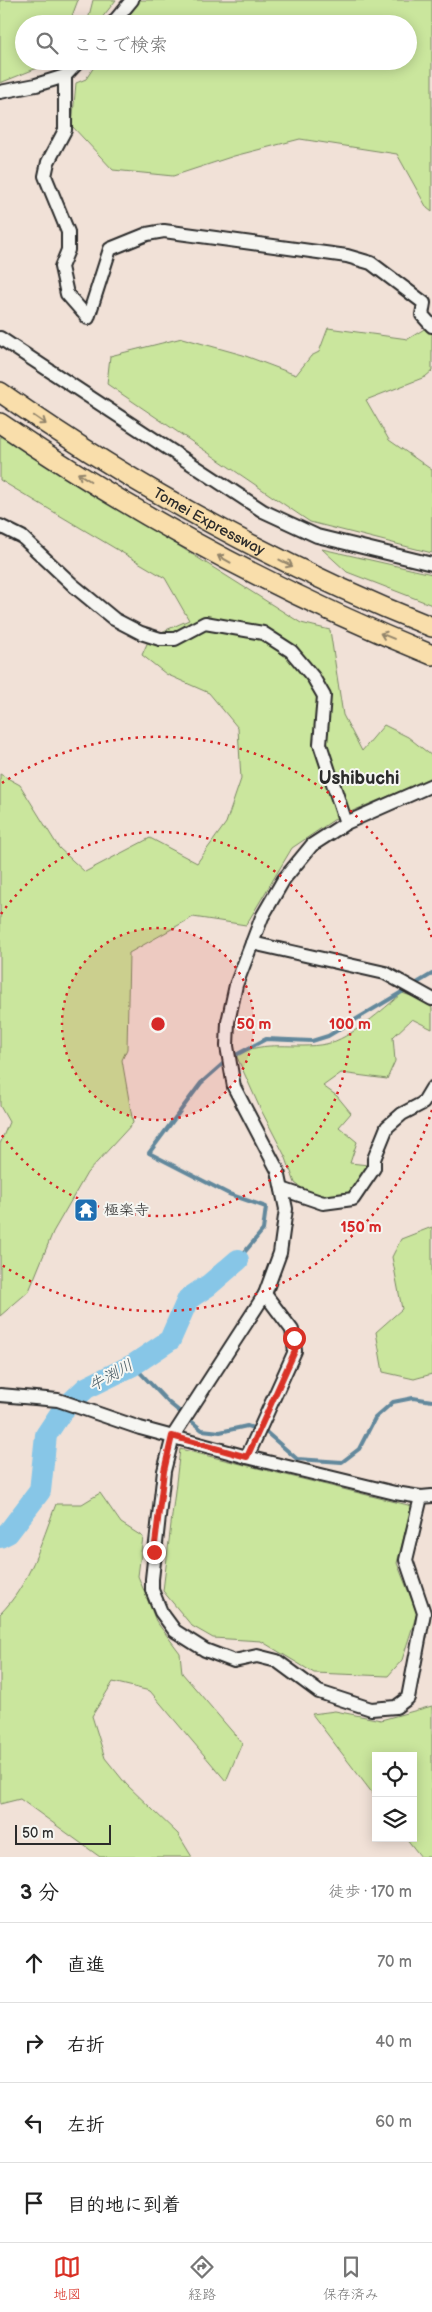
<!DOCTYPE html>
<html lang="ja">
<meta charset="utf-8">
<style>
body{margin:0;font-family:"Balsamiq Sans","Klee One",sans-serif;background:#f6f6f6;color:#222}
.controls{position:absolute;right:15px;bottom:15px;display:grid;overflow:hidden;border-radius:0px;box-shadow:0 2px 12px #0003}
.controls button{width:45px;height:45px;display:grid;place-items:center;padding:0;border:0;border-bottom:1px solid #e0e0e0;background:#fff;color:#222;font:25px sans-serif}
.scale{position:absolute;left:15px;bottom:12px;width:96px;box-sizing:border-box;padding-left:5px;border:2px solid #2b2b2b;border-top:0;font-size:14px;line-height:18px;white-space:nowrap;color:#2b2b2b;-webkit-text-stroke:4px #f6f6f2;paint-order:stroke}
.stop{position:absolute;width:15px;height:15px;margin:-11px;border:4px solid #d93025;border-radius:50%;background:#fff}
.stop.end{background:#d93025;border-color:#fff;box-shadow:0 1px 5px #0008}
.list{margin:0;padding:0;list-style:none}
h2{display:flex;justify-content:space-between;align-items:center;height:65px;margin:0;padding:0 20px;font-size:21px}
h2 small{font-size:16px;font-weight:400;color:#767676}
.list li{display:grid;grid-template-columns:32px 1fr auto;gap:15px;align-items:center;box-sizing:border-box;height:80px;padding:0 20px;border-top:1px solid #e0e0e0}
.list b{display:block;font-size:19px;white-space:nowrap}
.list em{font-size:16px;font-style:normal;color:#767676}
.icon{flex:none;width:28px;height:28px;fill:none;stroke:currentColor;stroke-width:2;stroke-linecap:round;stroke-linejoin:round}
.map{position:relative;flex:none;width:432px;height:1857px;overflow:hidden}
.search{position:absolute;background:#fff;box-shadow:0 2px 12px #0003;left:15px;right:15px;top:15px;height:55px;display:flex;align-items:center;gap:12px;box-sizing:border-box;padding:0 18px;border-radius:28px;color:#767676;font-size:19px}
.sheet{height:385px;background:#fff}
nav{display:flex;justify-content:space-around;align-items:center;box-sizing:border-box;height:70px;border-top:1px solid #e0e0e0;background:#fff;font-size:14px;color:#767676}
nav a{display:grid;justify-items:center;gap:2px}
nav .on{color:#d93025}
.map>svg:first-child{display:block}
.green{fill:#cae69d;stroke:#7a8864}
.lines{fill:none;stroke-linecap:round;stroke-linejoin:round}
.stream{stroke:#62889c;stroke-width:4}
.river{stroke:#87c6e7;stroke-width:22}
.minor-casing{stroke:#2b2b2b;stroke-width:16}
.highway-casing{stroke:#2b2b2b;stroke-width:22}
.minor{stroke:#f6f6f2;stroke-width:12}
.highway{stroke:#f9deab;stroke-width:19}
.oneway{stroke:#92846b}
.route{stroke:#d93025;stroke-width:6}
.ring{fill:none;stroke:#d62828;stroke-width:2.5;stroke-dasharray:2.5 5}
.labels{text-anchor:middle;dominant-baseline:central;stroke-width:4;stroke-linejoin:round;paint-order:stroke}
.street-label{font-size:15px;fill:#2b2b2b;stroke:#f6f6f2}
.poi-label{font-size:15px;fill:#2b2b2b;stroke:#f6f6f2;text-anchor:start}
.water-label{font-size:16px;font-style:italic;fill:#475a63;stroke:#f6f6f2}
.quarter-label{font-size:18px;font-weight:bold;fill:#2b2b2b;stroke:#f6f6f2}
.centre{fill:#d62828;stroke:#f6f6f2;stroke-width:2.5}
.ring-label{font-size:15px;text-anchor:middle;font-weight:bold;fill:#d62828;stroke:#f6f6f2;stroke-width:4;stroke-linejoin:round;paint-order:stroke}
</style>
<div class="map">
<svg width="432" height="1857" viewBox="0 0 432 1857">
<rect width="100%" height="100%" fill="#f1e1d7"/>
<filter id="ink" filterUnits="userSpaceOnUse"><feTurbulence type="fractalNoise" baseFrequency=".02" numOctaves="2"/><feDisplacementMap in="SourceGraphic" scale="10" xChannelSelector="R" yChannelSelector="G"/><feConvolveMatrix kernelMatrix="1 2 1 2 8 2 1 2 1" color-interpolation-filters="sRGB"/></filter>
<g filter="url(#ink)">
<g class="green">
<path d="M 0,0 L 78,0 L 69,24 L 24,24 L 24,61 L 55,61 L 0,83 Z"/>
<path d="M 93,0 L 116,0 L 97,24 L 87,24 Z"/>
<path d="M 140,0 L 432,0 L 432,212 L 427,208 L 397,154 L 300,139 L 234,156 L 173,176 L 113,170 L 72,126 L 76,83 L 86,79 L 98,61 L 408,61 L 408,24 L 123,24 Z"/>
<path d="M 328,328 L 408,339 L 426,328 L 432,332 L 432,371 L 425,377 L 366,400 L 389,440 L 432,470 L 432,553 L 310,522 L 107,384 L 110,356 L 182,338 L 243,355 L 296,375 L 311,356 L 319,352 Z"/>
<path d="M 0,433 L 301,623 L 330,630 L 343,715 L 362,751 L 384,725 L 408,737 L 432,756 L 432,778 L 338,817 L 292,848 L 246,925 L 193,917 L 129,953 L 127,1049 L 122,1060 L 133,1123 L 87,1173 L 53,1232 L 29,1291 L 0,1316 L 0,1144 L 9,1122 L 0,1106 L 0,774 L 20,785 L 59,848 L 85,872 L 150,838 L 197,863 L 226,823 L 241,779 L 238,728 L 209,693 L 166,674 L 142,655 L 150,637 L 189,620 L 165,578 L 0,480 Z"/>
<path d="M 322,549 L 432,574 L 432,605 L 347,572 Z"/>
<path d="M 402,993 L 421,999 L 432,1008 L 432,1029 L 412,1019 L 393,1037 L 395,1061 L 387,1079 L 341,1073 L 323,1086 L 337,1096 L 351,1113 L 339,1127 L 357,1142 L 350,1163 L 368,1165 L 370,1179 L 341,1199 L 312,1196 L 295,1183 L 286,1158 L 259,1106 L 236,1055 C 265,1039 295,1050 326,1044 C 350,1039 384,1009 402,993 Z"/>
<path d="M 432,1227 L 432,1374 L 414,1379 L 383,1372 L 376,1332 L 402,1309 L 392,1257 L 401,1239 Z"/>
<path d="M 180,1449 L 412,1506 L 397,1563 L 417,1613 L 402,1660 L 388,1676 L 314,1673 L 261,1641 L 213,1638 L 192,1626 L 163,1591 Z"/>
<path d="M 100,1493 L 121,1523 L 143,1537 L 138,1576 L 156,1621 L 180,1653 L 182,1673 L 242,1743 L 226,1781 L 150,1691 L 113,1682 L 92,1716 L 105,1758 L 126,1784 L 178,1834 L 192,1857 L 100,1857 L 20,1799 L 0,1804 L 0,1614 C 30,1584 41,1543 56,1504 L 82,1504 Z"/>
<path d="M 432,1706 L 432,1857 L 421,1857 L 406,1838 L 413,1838 L 413,1756 L 376,1756 L 376,1798 L 312,1714 L 335,1711 L 381,1720 Z"/>
</g>
<g class="lines">
<g class="stream">
<path d="M 232,1057 L 266,1039 L 312,1041 L 328,1036 L 432,974"/>
<path d="M 226,1061 L 201,1083 L 149,1153 L 229,1194 L 266,1207 L 263,1230 L 238,1260"/>
<path d="M 133,1365 L 168,1402 L 202,1430 L 220,1432 L 247,1426 L 266,1432 L 297,1459 L 342,1462 L 359,1449 L 375,1418 L 393,1402 L 413,1398 L 432,1401"/>
</g>
<path class="river" d="M 0,1537 L 8,1533 L 40,1491 L 46,1435 L 62,1411 L 86,1388 L 133,1365 L 170,1340 L 188,1299 L 209,1285 L 238,1260"/>
<g class="minor-casing">
<g id="minor">
<path d="M 112,24 L 132,0"/>
<path d="M 65,76 L 65,130 L 48,162 L 45,176 L 68,232 L 68,250 L 61,267 L 67,294 L 88,318 L 110,249 L 147,234 L 164,231 L 347,256 L 371,263 L 424,303 L 422,315 L 432,326"/>
<path d="M 0,92 L 36,85 L 65,76 L 79,61"/>
<path d="M 0,338 L 263,511 L 317,536 L 432,564"/>
<path d="M 0,526 L 22,537 L 74,586 L 114,619 L 141,633 L 160,639 L 175,639 L 205,623 L 263,633 L 291,651 L 313,677 L 324,696 L 320,744 L 346,823"/>
<path d="M 252,943 L 385,973 L 432,999"/>
<path d="M 282,1189 L 323,1203 L 353,1199 L 374,1168 L 374,1159 L 387,1127 L 402,1114 L 423,1103 L 432,1088"/>
<path d="M 0,1395 L 58,1400 L 140,1428 L 247,1457 L 395,1493 L 421,1497 L 432,1496"/>
<path d="M 247,1457 L 295,1351 L 292,1330 L 265,1294"/>
<path d="M 421,1497 L 406,1560 L 424,1613 L 408,1698 L 396,1707 L 371,1709 L 319,1692 L 277,1661 L 257,1656 L 234,1661 L 205,1650 L 175,1631 L 161,1612 L 152,1590 L 152,1579 L 164,1471 L 173,1436 L 265,1294 L 280,1253 L 286,1209 L 278,1171 L 234,1087 L 227,1046 L 228,1022 L 236,985 L 262,917 L 284,879 L 312,845 L 346,823 L 432,785"/>
</g>
</g>
<g class="highway-casing">
<g id="highway">
<path id="s1" d="M 0,392 C 135,487 279,566 432,627"/>
<path d="M 0,423 C 136,516 280,593 432,655"/>
</g>
</g>
<use href="#minor" class="minor"/>
<use href="#highway" class="highway"/>
</g>
<defs><path id="oneway-shaft" d="M-6 0H5M1.5-3L5.5 0L1.5 3" fill="none" stroke-width="1.6" stroke-linecap="round" stroke-linejoin="round" transform="scale(1.25)"/></defs>
<g class="oneway">
<use href="#oneway-shaft" transform="translate(40 420) rotate(35)"/>
<use href="#oneway-shaft" transform="translate(84 477) rotate(-148)"/>
<use href="#oneway-shaft" transform="translate(224 559) rotate(-151)"/>
<use href="#oneway-shaft" transform="translate(286 563) rotate(27)"/>
<use href="#oneway-shaft" transform="translate(387 636) rotate(-158)"/>
</g>
</g>
<g class="lines" filter="url(#ink)">
<path class="route" d="M 154,1552 L 164,1471 L 172,1436 L 247,1457 L 295,1351 L 294,1338"/>
</g>
<circle cx="158" cy="1024" r="96" fill="#d62828" fill-opacity=".12"/>
<g class="ring">
<circle cx="158" cy="1024" r="96"/>
<path d="M1 914A192 192 0 1 1 1 1134"/>
<path d="M432 1110A287 287 0 0 1 2 1265M2 783A287 287 0 0 1 432 938"/>
</g>
<defs>
<g id="temple-square" transform="scale(1.25)"><rect x="-9" y="-9" width="18" height="18" rx="4" fill="#1f6fb2" stroke="#f6f6f2"/><path d="M0-6L5-2H3V0L6.5 2.5H4V6H1.5V3h-3V6H-4V2.5H-6.5L-3 0V-2H-5Z" fill="#fff"/></g>
</defs>
<g fill-rule="evenodd">
<use href="#temple-square" x="86" y="1210"/>
</g>
<g class="labels">
<g class="street-label">
<text stroke="none"><textPath href="#s1" startOffset="246">Tomei Expressway</textPath></text>
</g>
<g class="poi-label">
<text x="104" y="1210">極楽寺</text>
</g>
<g class="water-label">
<text transform="translate(111 1376) rotate(-29)">牛渕川</text>
</g>
<g class="quarter-label">
<text x="359" y="778">Ushibuchi</text>
</g>
</g>
<circle cx="158" cy="1024" r="8" class="centre"/>
<g class="ring-label">
<text x="254" y="1029">50 m</text>
<text x="350" y="1029">100 m</text>
<text x="361" y="1232">150 m</text>
</g>
</svg>
<div class="controls">
<button><svg class="icon" aria-label="locate" viewBox="0 0 24 24"><circle cx="12" cy="12" r="6"/><path d="M12 2v4M12 18v4M2 12h4M18 12h4"/></svg></button>
<button><svg class="icon" aria-label="layers" viewBox="0 0 24 24"><path d="M12 4l9 5-9 5-9-5zM3 14l9 5 9-5"/></svg></button>
</div>
<div class="scale">50 m</div>
<div class="stop" style="left:294px;top:1338px"></div>
<div class="stop end" style="left:154px;top:1552px"></div>
<div class="search"><svg class="icon" aria-label="search" viewBox="0 0 24 24"><circle cx="10" cy="10" r="6"/><path d="M15 15l6 6"/></svg>ここで検索</div>
</div>
<section class="sheet">
<h2>3 分<small>徒歩 · 170 m</small></h2>
<ul class="list">
<li><svg class="icon" aria-label="ahead" viewBox="0 0 24 24"><path d="M12 20V5M6 11l6-6 6 6"/></svg><div><b>直進</b></div><em>70 m</em></li>
<li><svg class="icon" aria-label="right" viewBox="0 0 24 24"><path d="M7 20v-9h11M14 6l5 5-5 5"/></svg><div><b>右折</b></div><em>40 m</em></li>
<li><svg class="icon" aria-label="left" viewBox="0 0 24 24"><path d="M17 20v-9H6M10 6l-5 5 5 5"/></svg><div><b>左折</b></div><em>60 m</em></li>
<li><svg class="icon" aria-label="arrive" viewBox="0 0 24 24"><path d="M6 21V4h12l-3 4 3 4H6"/></svg><div><b>目的地に到着</b></div></li>
</ul>
</section>
<nav>
<a class="on"><svg class="icon" aria-label="map" viewBox="0 0 24 24"><path d="M3 6l6-2 6 2 6-2v14l-6 2-6-2-6 2zM9 4v14M15 6v14"/></svg>地図</a>
<a><svg class="icon" aria-label="directions" viewBox="0 0 24 24"><path d="M12 3l9 9-9 9-9-9zM9 14v-3h6M13 9l2 2-2 2"/></svg>経路</a>
<a><svg class="icon" aria-label="saved" viewBox="0 0 24 24"><path d="M7 4h10v16l-5-4-5 4z"/></svg>保存済み</a>
</nav>
